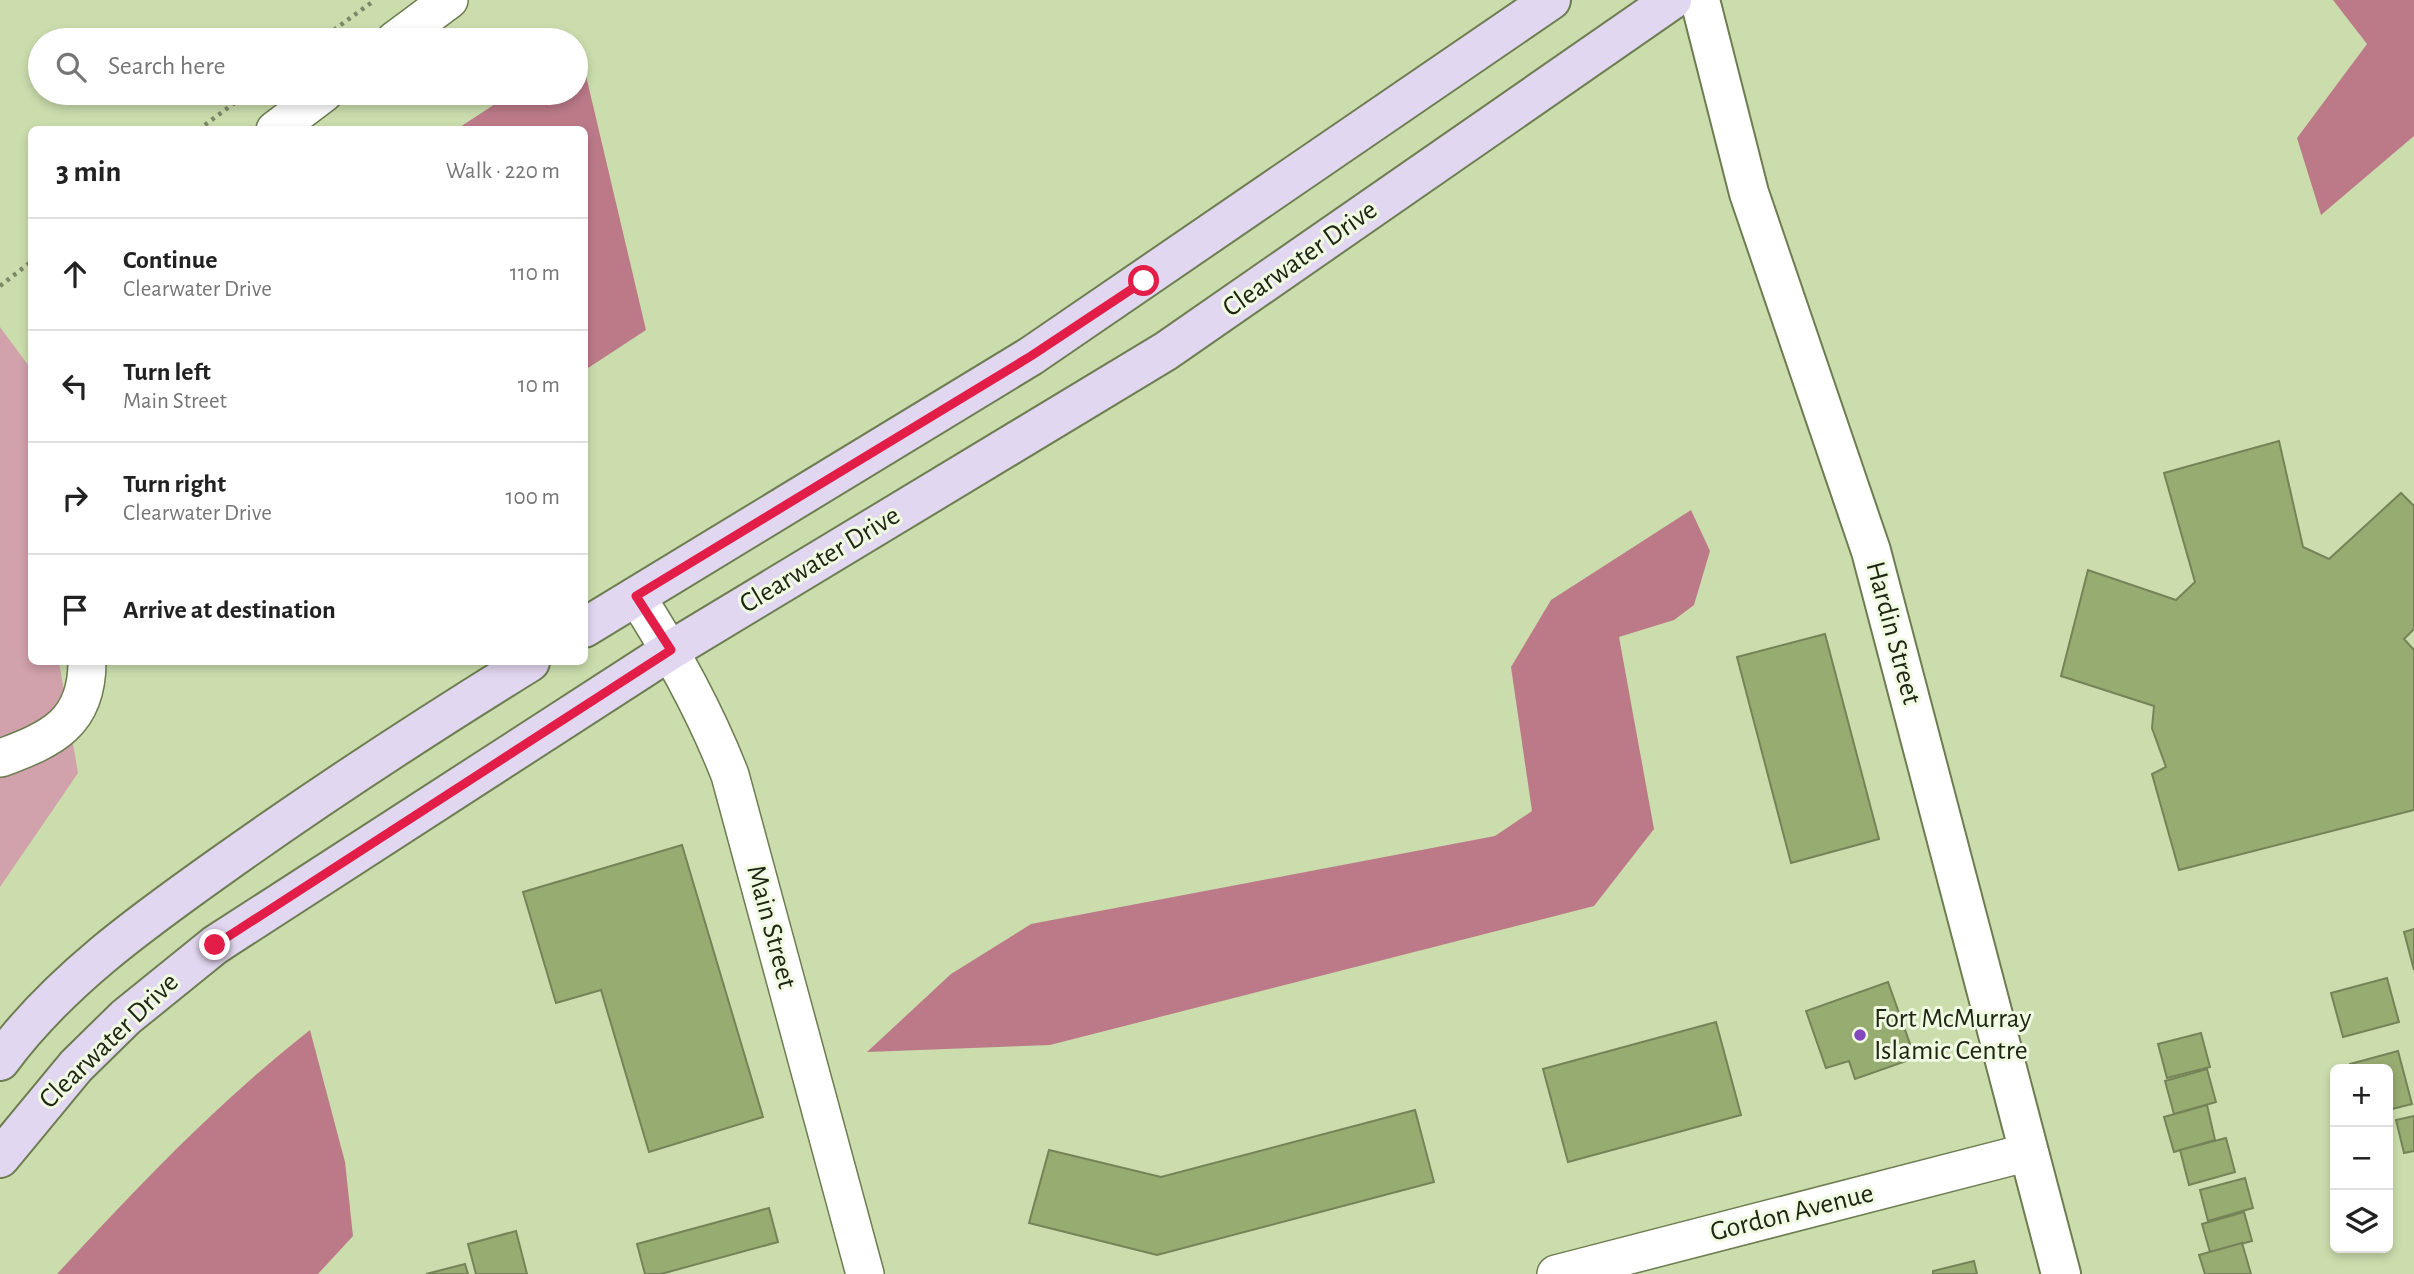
<!DOCTYPE html>
<meta charset="utf-8">
<style>
body{margin:0;font-family:"Alegreya Sans",sans-serif;background:#f2f2f2;color:#222}
.controls{position:absolute;right:21px;bottom:21px;display:grid;overflow:hidden;border-radius:10px;box-shadow:0 4px 10px #0003}
.controls button{width:63px;height:63px;display:grid;place-items:center;padding:0;border:0;border-bottom:2px solid #e0e0e0;background:#fff;color:#222;font:35px sans-serif}
.stop{position:absolute;width:21px;height:21px;margin:-16px;border:5px solid #e11d48;border-radius:50%;background:#fff}
.stop.end{background:#e11d48;border-color:#fff;box-shadow:0 2px 7px #0008}
.list{margin:0;padding:0;list-style:none}
h2{display:flex;justify-content:space-between;align-items:center;height:91px;margin:0;padding:0 28px;font-size:30px}
h2 small{font-size:23px;font-weight:400;color:#767676}
.list li{display:grid;grid-template-columns:46px 1fr auto;gap:21px;align-items:center;box-sizing:border-box;height:112px;padding:0 28px;border-top:2px solid #e0e0e0}
.list b{display:block;font-size:26px;white-space:nowrap}
.list p{margin:0;font-size:23px;white-space:nowrap;color:#767676}
.list em{font-size:23px;font-style:normal;color:#767676}
.icon{flex:none;width:38px;height:38px;fill:none;stroke:currentColor;stroke-width:2;stroke-linecap:round;stroke-linejoin:round}
.map{position:relative;flex:none;width:2414px;height:1274px;overflow:hidden}
.search{position:absolute;background:#fff;box-shadow:0 4px 10px #0003;left:28px;top:28px;width:560px;height:77px;display:flex;align-items:center;gap:18px;box-sizing:border-box;padding:0 24px;border-radius:38px;color:#767676;font-size:26px}
.panel{position:absolute;background:#fff;box-shadow:0 4px 10px #0003;left:28px;top:126px;width:560px;height:539px;border-radius:10px}
.map>svg:first-child{display:block}
.green{fill:#d1a2ac}
.forest{fill:#bc7a89}
.building{fill:#97ac71;stroke:#748458;stroke-width:2}
.lines{fill:none;stroke-linecap:round;stroke-linejoin:round}
.minor-casing{stroke:#6d7d51;stroke-width:40}
.tertiary-casing{stroke:#6d7d51;stroke-width:42}
.secondary-casing{stroke:#6d7d51;stroke-width:42}
.path{stroke:#7c8966;stroke-width:4.5;stroke-dasharray:3.5 5;stroke-linecap:butt}
.minor{stroke:#fff;stroke-width:37}
.tertiary{stroke:#fff;stroke-width:38}
.secondary{stroke:#e2d7f0;stroke-width:38}
.route{stroke:#e11d48;stroke-width:9}
.poi-dot{fill:#8448be;stroke:#f0fae2;stroke-width:2.5}
.labels{text-anchor:middle;dominant-baseline:central;stroke-width:6;stroke-linejoin:round;paint-order:stroke}
.street-label{font-size:28px;fill:#202614;stroke:#f0fae2}
.poi-label{font-size:28px;fill:#202614;stroke:#f0fae2;text-anchor:start}
</style>
<div class="map">
<svg width="2414" height="1274" viewBox="0 0 2414 1274">
<rect width="100%" height="100%" fill="#cbddad"/>
<path class="green" d="M 0,327 L 31,369 L 32,662 L 59,662 L 78,773 L 0,887 Z"/>
<g class="forest">
<path d="M 2333,0 L 2414,0 L 2414,136 L 2321,215 L 2297,138 L 2367,44 Z"/>
<path d="M 579,46 L 646,330 L 585,370 L 584,130 L 457,129 L 512,93 L 576,93 L 576,48 Z"/>
<path d="M 1691,510 L 1710,551 L 1694,605 L 1674,620 L 1619,637 L 1654,829 L 1594,906 L 1050,1045 L 867,1052 L 951,974 L 1031,924 L 1495,836 L 1532,811 L 1511,667 L 1551,600 Z"/>
<path d="M 310,1030 L 345,1162 L 353,1236 L 318,1274 L 57,1274 C 137,1187 217,1103 310,1030 Z"/>
</g>
<g class="building">
<path d="M 2279,441 L 2303,547 L 2329,559 L 2401,493 L 2414,506 L 2414,629 L 2404,639 L 2414,650 L 2414,810 L 2179,870 L 2152,774 L 2166,767 L 2152,728 L 2154,706 L 2061,676 L 2088,570 L 2176,600 L 2195,582 L 2164,473 Z"/>
<path d="M 1825,634 L 1879,839 L 1791,863 L 1737,657 Z"/>
<path d="M 682,845 L 763,1117 L 649,1152 L 601,990 L 556,1003 L 523,892 Z"/>
<path d="M 2414,929 L 2414,970 L 2404,932 Z"/>
<path d="M 2387,978 L 2399,1022 L 2343,1037 L 2331,993 Z"/>
<path d="M 1888,982 L 1915,1058 L 1855,1079 L 1849,1061 L 1826,1068 L 1806,1011 Z"/>
<path d="M 1716,1022 L 1741,1115 L 1568,1162 L 1543,1069 Z"/>
<path d="M 2201,1033 L 2210,1067 L 2167,1078 L 2158,1044 Z"/>
<path d="M 2398,1051 L 2412,1104 L 2388,1110 L 2388,1069 L 2351,1069 L 2350,1064 Z"/>
<path d="M 2207,1069 L 2216,1102 L 2174,1114 L 2165,1081 Z"/>
<path d="M 2207,1105 L 2215,1140 L 2174,1152 L 2164,1117 Z"/>
<path d="M 1415,1110 L 1434,1182 L 1157,1255 L 1029,1223 L 1049,1150 L 1161,1177 Z"/>
<path d="M 2414,1116 L 2414,1151 L 2404,1153 L 2396,1120 Z"/>
<path d="M 2226,1138 L 2235,1172 L 2189,1185 L 2180,1150 Z"/>
<path d="M 2245,1178 L 2253,1208 L 2208,1221 L 2200,1190 Z"/>
<path d="M 769,1208 L 778,1242 L 661,1274 L 645,1274 L 637,1244 Z"/>
<path d="M 2244,1212 L 2252,1241 L 2210,1252 L 2202,1224 Z"/>
<path d="M 516,1231 L 527,1274 L 476,1274 L 468,1244 Z"/>
<path d="M 2242,1243 L 2251,1274 L 2205,1274 L 2199,1255 Z"/>
<path d="M 1974,1261 L 1977,1274 L 1933,1274 L 1933,1271 Z"/>
<path d="M 465,1264 L 468,1274 L 426,1274 Z"/>
</g>
<g class="lines">
<g class="minor-casing">
<g id="minor">
<path d="M 395,40 L 449,0"/>
<path d="M 275,130 L 324,93"/>
<path d="M 636,596 C 673,653 705,711 730,775 L 865,1274"/>
<path d="M 1,758 C 52,739 87,723 87,662"/>
<path d="M 1556,1274 L 2029,1152"/>
</g>
</g>
<g class="tertiary-casing">
<path id="tertiary" d="M 1700,0 L 1749,193 L 1871,551 L 2061,1274"/>
</g>
<g class="secondary-casing">
<g id="secondary">
<path d="M 584,628 L 1031,356 L 1551,0"/>
<path d="M 0,1061 C 58,982 142,922 221,866 C 322,794 425,727 530,662"/>
<path d="M 0,1158 L 76,1066 L 126,1017 L 215,945 L 671,650 L 1166,351 L 1672,0"/>
</g>
</g>
<g class="path">
<path d="M 320,40 L 375,0"/>
<path d="M 198,130 L 248,93"/>
<path d="M 0,286 L 32,261"/>
</g>
<use href="#minor" class="minor"/>
<use href="#tertiary" class="tertiary"/>
<use href="#secondary" class="secondary"/>
</g>
<g class="lines">
<path class="route" d="M 215,945 L 671,650 L 636,596 L 1031,356 L 1144,281"/>
</g>
<circle class="poi-dot" cx="1860" cy="1035" r="7"/>
<g class="labels">
<g class="street-label">
<text transform="translate(1300 259) rotate(-35)">Clearwater Drive</text>
<text transform="translate(820 560) rotate(-31)">Clearwater Drive</text>
<text transform="translate(1893 633) rotate(75)">Hardin Street</text>
<text transform="translate(771 927) rotate(75)">Main Street</text>
<text transform="translate(109 1041) rotate(-44)">Clearwater Drive</text>
<text transform="translate(1792 1213) rotate(-14)">Gordon Avenue</text>
</g>
<g class="poi-label">
<text x="1874" y="1019">Fort McMurray<tspan x="1874" dy="32">Islamic Centre</tspan></text>
</g>
</g>
</svg>
<div class="controls">
<button>+</button>
<button>−</button>
<button><svg class="icon" aria-label="layers" viewBox="0 0 24 24"><path d="M12 4l9 5-9 5-9-5zM3 14l9 5 9-5"/></svg></button>
</div>
<div class="stop" style="left:1144px;top:281px"></div>
<div class="stop end" style="left:215px;top:945px"></div>
<div class="search"><svg class="icon" aria-label="search" viewBox="0 0 24 24"><circle cx="10" cy="10" r="6"/><path d="M15 15l6 6"/></svg>Search here</div>
<section class="panel">
<h2>3 min<small>Walk · 220 m</small></h2>
<ul class="list">
<li><svg class="icon" aria-label="ahead" viewBox="0 0 24 24"><path d="M12 20V5M6 11l6-6 6 6"/></svg><div><b>Continue</b><p>Clearwater Drive</p></div><em>110 m</em></li>
<li><svg class="icon" aria-label="left" viewBox="0 0 24 24"><path d="M17 20v-9H6M10 6l-5 5 5 5"/></svg><div><b>Turn left</b><p>Main Street</p></div><em>10 m</em></li>
<li><svg class="icon" aria-label="right" viewBox="0 0 24 24"><path d="M7 20v-9h11M14 6l5 5-5 5"/></svg><div><b>Turn right</b><p>Clearwater Drive</p></div><em>100 m</em></li>
<li><svg class="icon" aria-label="arrive" viewBox="0 0 24 24"><path d="M6 21V4h12l-3 4 3 4H6"/></svg><div><b>Arrive at destination</b></div></li>
</ul>
</section>
</div>
